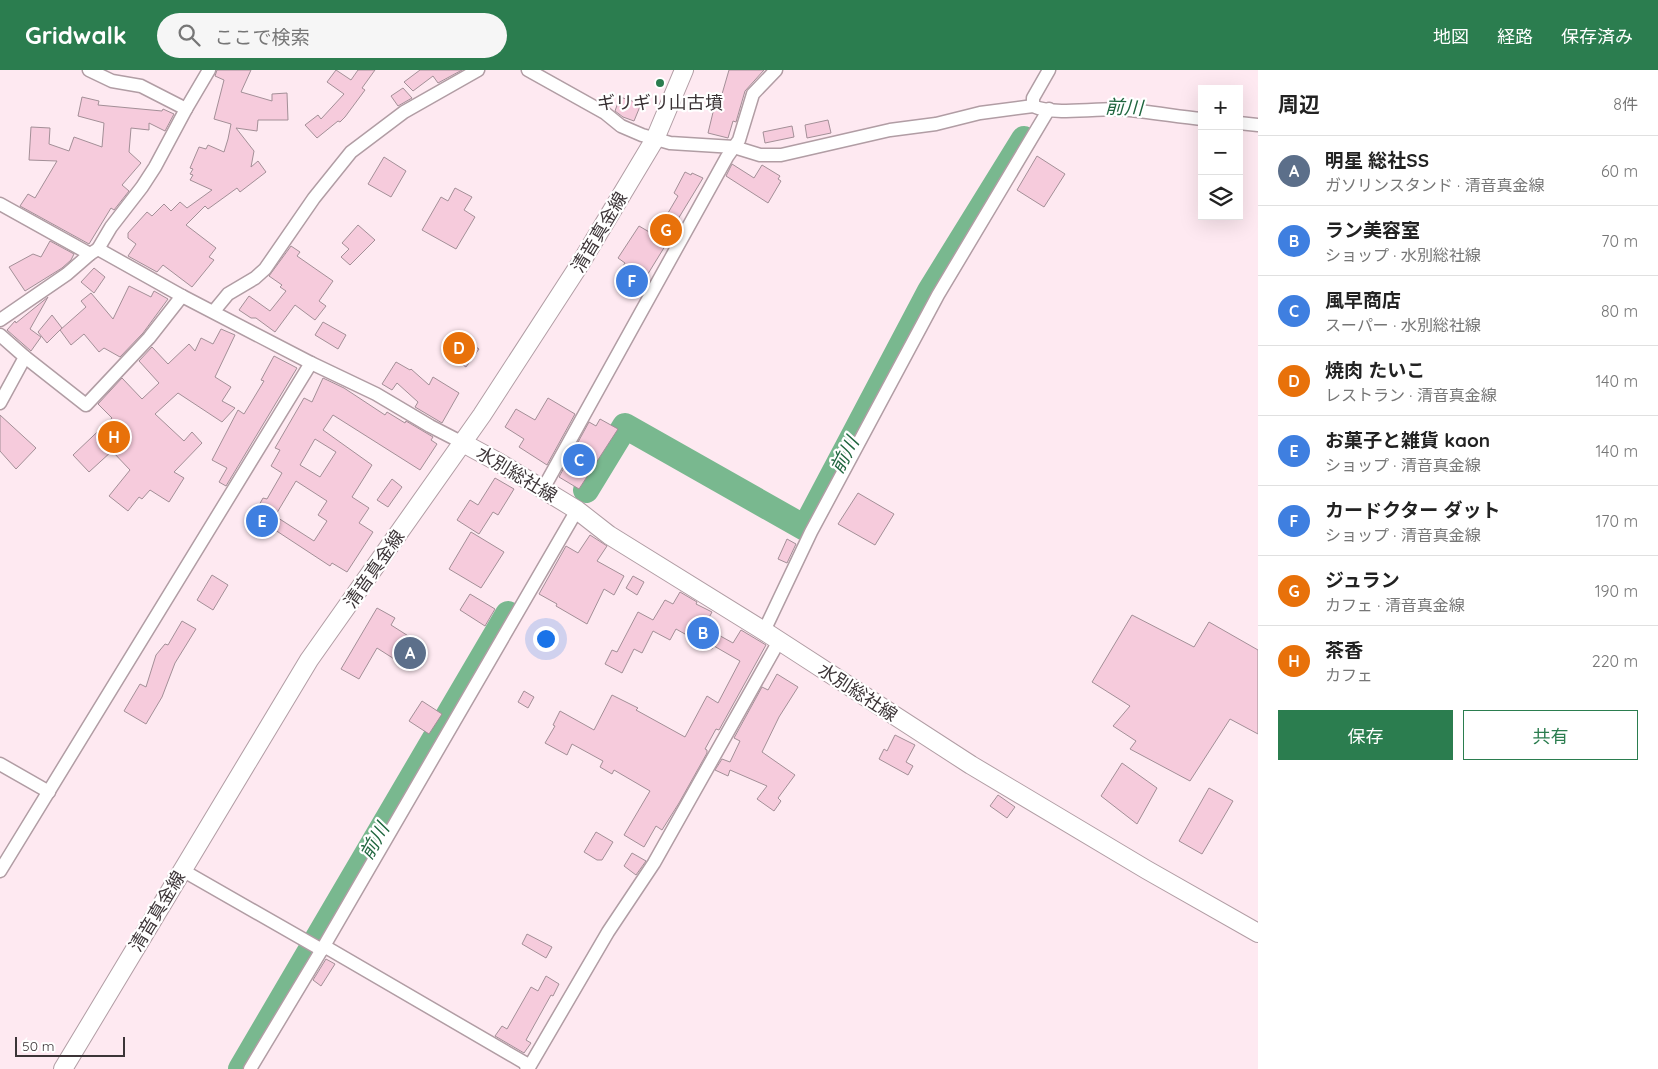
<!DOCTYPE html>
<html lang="ja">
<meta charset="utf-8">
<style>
body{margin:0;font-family:Quicksand,"Noto Sans JP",sans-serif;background:#f6f6f6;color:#222}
.controls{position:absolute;right:15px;top:15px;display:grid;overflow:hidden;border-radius:0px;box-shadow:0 5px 20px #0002}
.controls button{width:45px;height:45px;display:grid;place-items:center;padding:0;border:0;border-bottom:1px solid #e0e0e0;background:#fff;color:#222;font:25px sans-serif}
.scale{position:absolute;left:15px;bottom:12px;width:110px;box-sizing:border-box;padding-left:5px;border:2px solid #3c3437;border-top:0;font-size:14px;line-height:18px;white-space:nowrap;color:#3c3437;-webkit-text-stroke:4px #fff;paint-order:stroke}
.you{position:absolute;left:545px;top:568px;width:18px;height:18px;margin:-12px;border:4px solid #fff;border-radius:50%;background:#1a73e8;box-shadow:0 0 0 8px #1a73e833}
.badge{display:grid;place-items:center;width:32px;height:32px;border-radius:50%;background:#2b7d4f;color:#fff;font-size:16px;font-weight:700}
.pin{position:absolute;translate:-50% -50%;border:2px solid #fff;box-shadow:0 1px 5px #0006}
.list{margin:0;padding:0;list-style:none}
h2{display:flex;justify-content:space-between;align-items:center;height:65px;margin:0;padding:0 20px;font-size:21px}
h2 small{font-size:16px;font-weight:400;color:#767676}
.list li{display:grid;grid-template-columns:32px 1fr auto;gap:15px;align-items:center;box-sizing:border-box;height:70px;padding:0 20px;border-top:1px solid #e0e0e0}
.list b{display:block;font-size:19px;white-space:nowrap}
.list p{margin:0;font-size:16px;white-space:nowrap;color:#767676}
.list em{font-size:16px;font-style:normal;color:#767676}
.actions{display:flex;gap:10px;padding:15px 20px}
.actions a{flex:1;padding:11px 0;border:1px solid #2b7d4f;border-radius:0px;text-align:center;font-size:18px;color:#2b7d4f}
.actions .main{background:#2b7d4f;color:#fff}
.icon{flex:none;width:28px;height:28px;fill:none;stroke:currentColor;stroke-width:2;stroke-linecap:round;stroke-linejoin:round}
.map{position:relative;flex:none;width:1258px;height:999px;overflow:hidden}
header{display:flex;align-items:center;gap:30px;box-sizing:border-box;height:70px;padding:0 25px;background:#2b7d4f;color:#fff}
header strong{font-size:24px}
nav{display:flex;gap:28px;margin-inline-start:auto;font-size:18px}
.search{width:350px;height:45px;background:#f6f6f6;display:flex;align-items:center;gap:12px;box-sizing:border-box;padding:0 18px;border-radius:28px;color:#767676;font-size:19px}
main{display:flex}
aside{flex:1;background:#fff}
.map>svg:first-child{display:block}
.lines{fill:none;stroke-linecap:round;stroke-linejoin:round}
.river{stroke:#79b88f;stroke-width:26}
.building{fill:#f6cbdc;stroke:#a38f97;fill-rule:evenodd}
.minor-casing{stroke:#b19da4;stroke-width:15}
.secondary-casing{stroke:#b19da4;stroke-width:20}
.minor{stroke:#fff;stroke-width:12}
.secondary{stroke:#fff;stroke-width:18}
.poi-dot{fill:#2b7d4f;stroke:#fff;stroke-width:2}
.labels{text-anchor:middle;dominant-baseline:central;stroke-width:4.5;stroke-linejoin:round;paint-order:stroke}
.poi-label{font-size:18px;fill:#3c3437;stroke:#fff}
.street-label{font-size:18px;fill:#3c3437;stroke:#fff}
.water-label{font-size:19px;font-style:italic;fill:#20663f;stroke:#fff}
</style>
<header>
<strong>Gridwalk</strong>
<div class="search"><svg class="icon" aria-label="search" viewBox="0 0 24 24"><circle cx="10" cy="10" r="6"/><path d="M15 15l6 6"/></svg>ここで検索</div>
<nav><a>地図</a><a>経路</a><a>保存済み</a></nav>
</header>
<main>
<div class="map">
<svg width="1258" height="999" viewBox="0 0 1258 999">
<rect width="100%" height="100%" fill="#fee9f1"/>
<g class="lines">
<g class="river">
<path d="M 586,420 L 625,356 L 805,458 L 930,221 L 1024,69"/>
<path d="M 241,999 L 508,544"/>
</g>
</g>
<g class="building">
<path d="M 217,0 L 251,0 L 241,22 L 272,31 L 272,24 L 287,23 L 288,50 L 258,50 L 257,61 L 236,58 L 254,81 L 251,97 L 258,91 L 266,102 L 240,122 L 237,118 L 208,139 L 205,136 L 186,155 L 216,178 L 209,187 L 214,190 L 192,217 L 163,195 L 157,202 L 128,186 L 136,174 L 128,168 L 128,163 L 147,142 L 152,146 L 164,134 L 171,141 L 180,132 L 187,138 L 212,120 L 190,110 L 193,105 L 190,104 L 193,99 L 190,98 L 199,77 L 206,79 L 208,75 L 224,82 L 228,69 L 231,54 L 214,49 L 224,10 L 215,6 Z"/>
<path d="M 336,0 L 351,10 L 358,0 L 375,0 L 362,18 L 365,20 L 345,47 L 340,52 L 338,51 L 317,68 L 305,55 L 318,45 L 321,49 L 344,24 L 327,12 Z"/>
<path d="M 420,0 L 462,0 L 438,13 L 433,6 L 413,21 L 404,12 Z"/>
<path d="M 729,0 L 764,0 L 745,21 L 736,52 L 733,51 L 728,68 L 708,63 L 716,30 L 720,31 Z"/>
<path d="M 403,18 L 412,28 L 398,36 L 391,26 Z"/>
<path d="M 82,27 L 99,31 L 98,35 L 162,41 L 163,39 L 174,44 L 165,61 L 149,53 L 149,60 L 131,58 L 129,82 L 141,93 L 122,115 L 129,121 L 114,140 L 111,138 L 89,174 L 20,136 L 28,124 L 35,128 L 57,91 L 29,90 L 31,57 L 50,58 L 49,74 L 69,81 L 74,67 L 102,77 L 104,53 L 78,46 Z"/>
<path d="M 620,27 L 641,34 L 634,51 L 623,47 L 615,41 Z"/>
<path d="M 828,50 L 831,63 L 807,68 L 805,55 Z"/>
<path d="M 792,56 L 794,67 L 765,73 L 763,62 Z"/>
<path d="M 1037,86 L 1065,104 L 1044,137 L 1017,120 Z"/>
<path d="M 384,87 L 406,101 L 391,127 L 368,114 Z"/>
<path d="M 732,94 L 754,108 L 762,95 L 780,106 L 778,109 L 781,111 L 768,133 L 726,106 Z"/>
<path d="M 685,102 L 691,105 L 692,103 L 703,108 L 675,154 L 678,155 L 646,207 L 649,209 L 641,222 L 617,206 L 625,193 L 618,188 L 639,156 L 651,163 L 661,146 L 665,148 L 678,126 L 674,123 Z"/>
<path d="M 455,118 L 472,127 L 464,140 L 475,147 L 456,179 L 422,160 L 441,127 L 448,131 Z"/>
<path d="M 358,155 L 375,170 L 350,195 L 341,187 L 349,179 L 342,173 Z"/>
<path d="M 50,171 L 74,184 L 71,190 L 62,198 L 25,221 L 9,197 L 33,184 L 41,187 Z"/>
<path d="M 291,176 L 300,182 L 297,186 L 333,211 L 319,231 L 326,236 L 315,250 L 295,235 L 275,262 L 256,248 L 251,248 L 239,240 L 249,226 L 270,241 L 286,221 L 280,217 L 282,215 L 269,206 Z"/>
<path d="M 94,198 L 105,207 L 94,223 L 81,212 Z"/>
<path d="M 129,216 L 151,227 L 154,221 L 168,229 L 143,263 L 120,287 L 104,278 L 99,282 L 84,264 L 71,275 L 60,260 L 86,237 L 81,231 L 91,223 L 113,249 Z"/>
<path d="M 48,227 L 30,259 L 41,267 L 31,281 L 7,260 L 15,251 L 16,253 Z"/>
<path d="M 52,245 L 62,258 L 47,273 L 38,262 Z"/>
<path d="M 323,252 L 346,265 L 338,279 L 315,265 Z"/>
<path d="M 221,259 L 235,265 L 215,307 L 231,317 L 222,331 L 235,338 L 222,352 L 178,323 L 155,344 L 184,371 L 192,362 L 202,373 L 174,402 L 184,408 L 169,432 L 150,420 L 142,429 L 139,427 L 128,441 L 109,426 L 130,400 L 112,381 L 89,402 L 73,385 L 112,348 L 98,334 L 122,308 L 142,329 L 159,313 L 139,291 L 152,277 L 168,294 L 189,274 L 195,281 L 201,268 L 213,274 Z"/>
<path d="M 455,263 L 479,279 L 466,297 L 442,281 Z"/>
<path d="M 274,286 L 297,298 L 226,416 L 219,412 L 227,398 L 212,390 L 238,340 L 244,344 L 264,311 L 261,310 Z"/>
<path d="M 396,292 L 410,300 L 411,299 L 429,315 L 433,307 L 459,323 L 442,353 L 415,337 L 418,332 L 397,313 L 392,320 L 382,314 Z"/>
<path d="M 323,308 L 344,318 L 385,345 L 387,342 L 405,353 L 406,351 L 433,367 L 431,370 L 437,374 L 420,400 L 333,345 L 323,360 L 372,395 L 352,427 L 369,438 L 359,453 L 373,462 L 347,502 L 332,493 L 330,496 L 269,456 L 252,448 L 263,428 L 267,429 L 282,403 L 271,396 L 280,380 L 275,378 L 304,328 L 312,332 ZM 315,369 L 336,382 L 320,407 L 300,395 ZM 296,411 L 327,431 L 318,445 L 327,451 L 314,471 L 275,446 Z"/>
<path d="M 548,328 L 575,344 L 547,395 L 519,377 L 524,369 L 505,357 L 516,339 L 535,350 Z"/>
<path d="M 0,345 L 36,378 L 16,399 L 0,381 Z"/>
<path d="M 600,349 L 618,359 L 579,419 L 559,407 L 589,352 L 596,356 Z"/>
<path d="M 495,408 L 514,419 L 498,445 L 493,442 L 479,464 L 457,450 L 470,430 L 478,435 Z"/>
<path d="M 392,409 L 402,417 L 388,437 L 377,430 Z"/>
<path d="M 858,423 L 894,444 L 875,475 L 838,454 Z"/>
<path d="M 471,462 L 504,482 L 481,518 L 449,499 Z"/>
<path d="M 590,465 L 607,476 L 597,491 L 624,506 L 614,525 L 604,519 L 587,554 L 556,536 L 557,534 L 539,524 L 566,476 L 578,483 Z"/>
<path d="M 787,469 L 796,474 L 787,493 L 778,489 Z"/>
<path d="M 212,505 L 228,515 L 213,540 L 197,530 Z"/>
<path d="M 633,506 L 644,512 L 637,525 L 626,518 Z"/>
<path d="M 680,522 L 697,532 L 696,534 L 712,542 L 704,557 L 733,573 L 741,560 L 766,575 L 719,660 L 716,659 L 705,679 L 707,680 L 707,683 L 679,733 L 662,760 L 656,756 L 644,777 L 624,765 L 650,721 L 614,700 L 612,704 L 600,697 L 603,691 L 572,674 L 567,685 L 545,673 L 555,656 L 553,655 L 560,641 L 594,660 L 612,625 L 638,638 L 636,640 L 685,667 L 707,626 L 718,633 L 740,591 L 714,576 L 712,579 L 676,559 L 670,570 L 653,561 L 642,583 L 634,579 L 622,603 L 605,594 L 612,580 L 617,582 L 638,542 L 653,550 L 665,530 L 673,534 Z"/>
<path d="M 470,524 L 495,539 L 485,556 L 460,540 Z"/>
<path d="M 377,538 L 395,548 L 391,555 L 424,576 L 410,599 L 377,578 L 359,609 L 341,599 Z"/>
<path d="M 1132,545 L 1194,577 L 1209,552 L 1258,580 L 1258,664 L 1230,649 L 1190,711 L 1130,679 L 1136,671 L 1113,656 L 1130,636 L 1092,612 Z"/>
<path d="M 182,551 L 196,559 L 175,593 L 162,627 L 146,654 L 124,641 L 140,614 L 146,617 L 156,585 L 165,574 L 168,575 Z"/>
<path d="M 777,604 L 798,617 L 779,647 L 762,682 L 795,705 L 778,728 L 781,731 L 774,741 L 757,729 L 767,716 L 730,700 L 728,706 L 715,700 L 722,689 L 730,692 L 740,671 L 734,668 L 762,617 L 768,620 Z"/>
<path d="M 524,621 L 534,627 L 528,638 L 518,632 Z"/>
<path d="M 422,631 L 442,644 L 429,664 L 409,651 Z"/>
<path d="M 895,665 L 915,675 L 906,692 L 913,696 L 908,705 L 879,689 L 884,679 L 887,681 Z"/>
<path d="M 1122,693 L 1157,718 L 1137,754 L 1101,726 Z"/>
<path d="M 1209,718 L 1233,731 L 1202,784 L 1179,771 Z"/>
<path d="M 998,725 L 1015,737 L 1007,748 L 990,736 Z"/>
<path d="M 596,762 L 613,772 L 602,790 L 597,790 L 584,782 Z"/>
<path d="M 632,783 L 646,791 L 636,805 L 624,796 Z"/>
<path d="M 527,864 L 552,877 L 546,888 L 522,874 Z"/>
<path d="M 326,889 L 335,894 L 321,916 L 313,910 Z"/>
<path d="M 546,906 L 559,914 L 553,926 L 551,925 L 526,970 L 531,973 L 524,983 L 495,966 L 502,956 L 507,959 L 531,917 L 538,921 Z"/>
</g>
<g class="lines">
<g class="minor-casing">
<g id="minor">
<path d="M 89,0 L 112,11 L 141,16 L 186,39"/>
<path d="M 209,0 L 186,39 L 155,97 L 142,117 L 111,157 L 98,179 L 182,226 L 311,293 L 376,324 L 430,356 L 463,373"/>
<path d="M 528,0 L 605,43 L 621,56 L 642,65 L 670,73 L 734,77 L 760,85 L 781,85 L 890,60 L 936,54 L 980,43 L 1033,36 C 1052,45 1095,39 1117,39 C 1145,41 1174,46 1202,49"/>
<path d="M 1033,36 L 1033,28 L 1049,0"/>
<path d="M 1239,53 L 1258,55"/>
<path d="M 0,134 L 90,184"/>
<path d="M 214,241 L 228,224 L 255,208 L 265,199 L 314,128 L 351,82 L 404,42 L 478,0"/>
<path d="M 0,250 L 67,204 L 90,184 L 98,179"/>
<path d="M 0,265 L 25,287 L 0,333"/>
<path d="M 25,287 L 86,335 L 149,268 L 182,226"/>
<path d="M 543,419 L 727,87 L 739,70 L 753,24 L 776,0"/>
<path d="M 764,561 L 811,462 L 938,225 L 1049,39"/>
<path d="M 0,694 L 49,722"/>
<path d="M 182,800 L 322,880"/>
<path d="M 0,801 L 311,293"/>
<path d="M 324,876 L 525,993 L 527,999"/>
<path d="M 250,999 L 324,876 L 577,440"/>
<path d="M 528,999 L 608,862 L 654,793 L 779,571"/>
</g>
</g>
<g class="secondary-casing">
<g id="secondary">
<path d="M 463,373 L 498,392 L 577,440 L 609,465 L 764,561 L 971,695 L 1147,800 L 1258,863"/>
<path d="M 63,999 L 309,590 L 482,345 L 580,194 L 655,69 L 684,0"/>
</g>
</g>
<use href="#minor" class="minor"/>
<use href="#secondary" class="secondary"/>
</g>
<circle class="poi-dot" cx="660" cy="13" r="5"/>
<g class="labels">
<g class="poi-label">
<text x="660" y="32">ギリギリ山古墳</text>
</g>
<g class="street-label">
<text transform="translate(599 162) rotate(-59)">清音真金線</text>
<text transform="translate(517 404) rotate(31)">水別総社線</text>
<text transform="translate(374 499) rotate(-55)">清音真金線</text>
<text transform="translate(858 622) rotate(33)">水別総社線</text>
<text transform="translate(157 841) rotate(-59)">清音真金線</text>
</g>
<g class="water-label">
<text transform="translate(1124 37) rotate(2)">前川</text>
<text transform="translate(844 385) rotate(-62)">前川</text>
<text transform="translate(374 771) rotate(-60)">前川</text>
</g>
</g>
</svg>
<div class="controls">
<button>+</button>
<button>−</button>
<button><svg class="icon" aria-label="layers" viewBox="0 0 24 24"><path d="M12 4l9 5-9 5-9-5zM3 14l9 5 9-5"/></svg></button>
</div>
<div class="scale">50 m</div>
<div class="you"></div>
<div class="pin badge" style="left:410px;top:583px;background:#5c6f8a">A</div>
<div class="pin badge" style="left:703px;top:563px;background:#3f7fe0">B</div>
<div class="pin badge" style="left:579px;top:390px;background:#3f7fe0">C</div>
<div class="pin badge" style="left:459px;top:278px;background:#e8710a">D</div>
<div class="pin badge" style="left:262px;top:451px;background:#3f7fe0">E</div>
<div class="pin badge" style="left:632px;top:211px;background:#3f7fe0">F</div>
<div class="pin badge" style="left:666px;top:160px;background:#e8710a">G</div>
<div class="pin badge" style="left:114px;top:367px;background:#e8710a">H</div>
</div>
<aside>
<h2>周辺<small>8件</small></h2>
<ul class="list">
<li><span class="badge" style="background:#5c6f8a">A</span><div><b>明星 総社SS</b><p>ガソリンスタンド · 清音真金線</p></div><em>60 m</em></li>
<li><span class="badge" style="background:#3f7fe0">B</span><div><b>ラン美容室</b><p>ショップ · 水別総社線</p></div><em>70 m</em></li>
<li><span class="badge" style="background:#3f7fe0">C</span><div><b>風早商店</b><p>スーパー · 水別総社線</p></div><em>80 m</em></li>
<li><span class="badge" style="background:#e8710a">D</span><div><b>焼肉 たいこ</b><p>レストラン · 清音真金線</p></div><em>140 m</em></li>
<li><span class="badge" style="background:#3f7fe0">E</span><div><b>お菓子と雑貨 kaon</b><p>ショップ · 清音真金線</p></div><em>140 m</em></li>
<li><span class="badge" style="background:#3f7fe0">F</span><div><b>カードクター ダット</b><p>ショップ · 清音真金線</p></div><em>170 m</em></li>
<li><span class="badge" style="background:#e8710a">G</span><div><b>ジュラン</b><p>カフェ · 清音真金線</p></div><em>190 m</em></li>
<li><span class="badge" style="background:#e8710a">H</span><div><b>茶香</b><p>カフェ</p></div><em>220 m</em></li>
</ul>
<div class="actions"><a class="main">保存</a><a>共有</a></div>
</aside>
</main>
